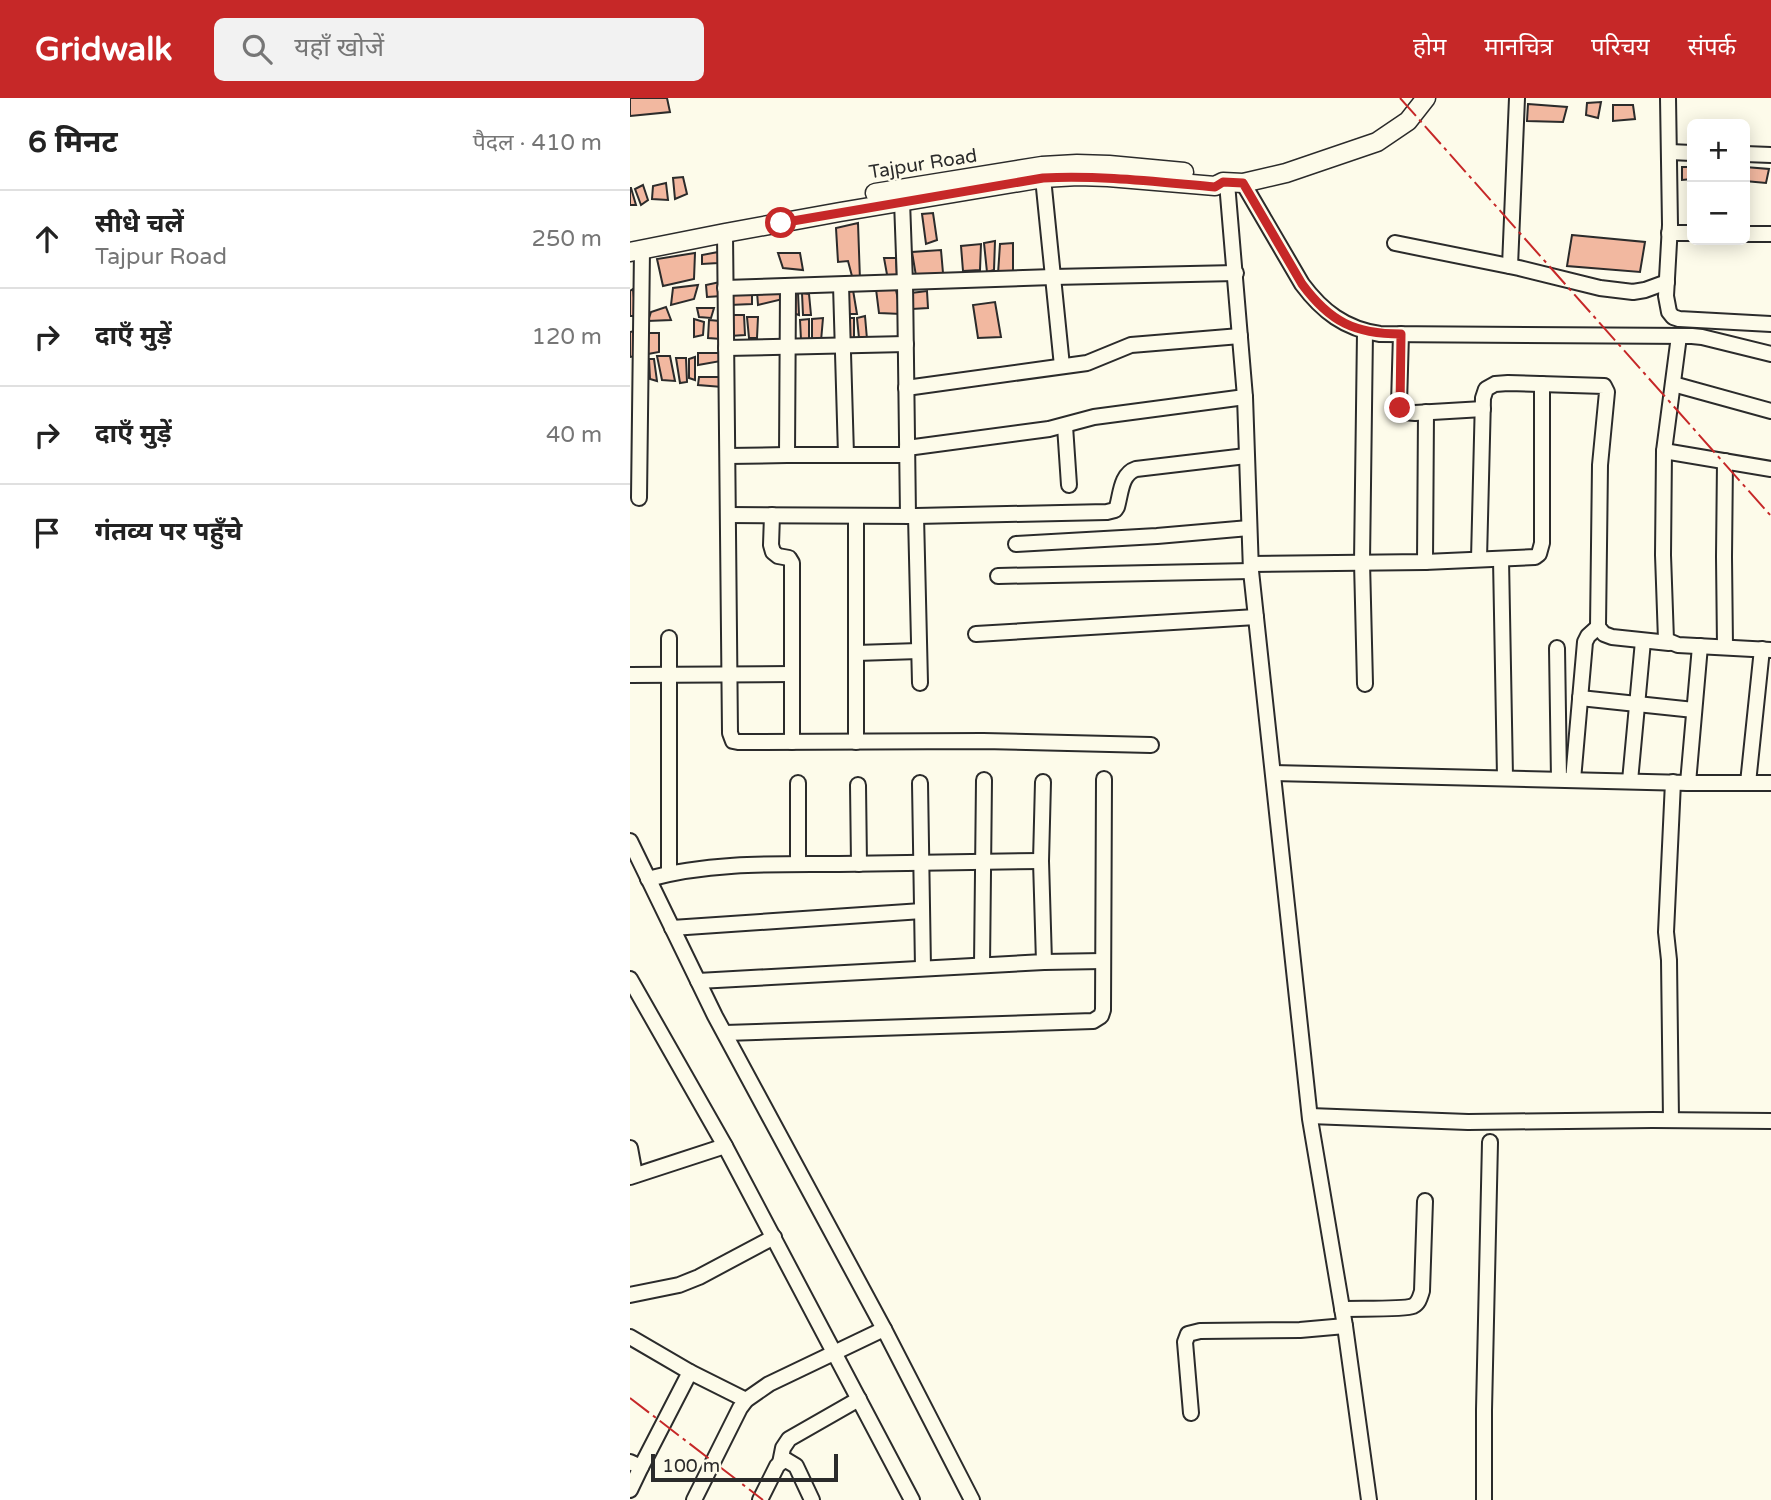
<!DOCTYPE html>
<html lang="hi">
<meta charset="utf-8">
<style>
body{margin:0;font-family:"Varela Round","Noto Sans Devanagari",sans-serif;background:#f2f2f2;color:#222}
.controls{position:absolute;right:21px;top:21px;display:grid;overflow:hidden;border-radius:10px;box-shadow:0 4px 18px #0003}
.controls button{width:63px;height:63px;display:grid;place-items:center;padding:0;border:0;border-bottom:2px solid #e0e0e0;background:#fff;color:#222;font:35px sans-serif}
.scale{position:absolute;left:21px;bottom:18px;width:187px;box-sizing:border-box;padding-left:7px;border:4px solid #2b2b2b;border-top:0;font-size:19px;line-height:24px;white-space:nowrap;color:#2b2b2b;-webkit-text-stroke:5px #fdfbea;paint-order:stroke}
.stop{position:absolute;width:21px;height:21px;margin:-16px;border:5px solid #c62828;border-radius:50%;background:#fff}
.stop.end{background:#c62828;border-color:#fff;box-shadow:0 2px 7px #0008}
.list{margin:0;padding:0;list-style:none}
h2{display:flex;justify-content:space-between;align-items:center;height:91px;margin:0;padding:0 28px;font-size:30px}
h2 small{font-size:23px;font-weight:400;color:#767676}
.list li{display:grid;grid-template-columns:46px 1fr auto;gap:21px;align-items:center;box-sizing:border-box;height:98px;padding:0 28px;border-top:2px solid #e0e0e0}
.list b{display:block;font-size:26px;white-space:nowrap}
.list p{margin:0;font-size:23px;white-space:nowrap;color:#767676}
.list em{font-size:23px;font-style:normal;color:#767676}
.icon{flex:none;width:38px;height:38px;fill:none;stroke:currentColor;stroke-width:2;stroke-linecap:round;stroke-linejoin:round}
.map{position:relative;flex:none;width:1141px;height:1402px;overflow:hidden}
header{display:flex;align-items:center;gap:42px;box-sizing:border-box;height:98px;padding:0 35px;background:#c62828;color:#fff}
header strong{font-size:33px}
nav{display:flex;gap:38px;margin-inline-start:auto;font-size:24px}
.search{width:490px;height:63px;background:#f2f2f2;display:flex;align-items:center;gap:18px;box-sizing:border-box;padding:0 24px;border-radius:10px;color:#767676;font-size:26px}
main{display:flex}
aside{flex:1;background:#fff}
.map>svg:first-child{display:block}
.building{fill:#f2b8a0;stroke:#2b2b2b;stroke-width:2}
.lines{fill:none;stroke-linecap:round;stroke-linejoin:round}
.minor-casing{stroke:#2b2b2b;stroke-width:18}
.major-casing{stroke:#2b2b2b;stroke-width:21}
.minor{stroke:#fdfbea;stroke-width:14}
.major{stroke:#fdfbea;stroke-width:18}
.power{stroke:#c62828;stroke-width:2;stroke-dasharray:24 5 3.5 5;stroke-linecap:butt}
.route{stroke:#c62828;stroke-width:9}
.labels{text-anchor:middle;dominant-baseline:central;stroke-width:5;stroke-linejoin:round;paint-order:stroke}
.street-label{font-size:19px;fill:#2b2b2b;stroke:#fdfbea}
</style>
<header>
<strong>Gridwalk</strong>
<div class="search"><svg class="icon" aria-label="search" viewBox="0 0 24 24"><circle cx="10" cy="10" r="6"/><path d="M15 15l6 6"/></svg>यहाँ खोजें</div>
<nav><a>होम</a><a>मानचित्र</a><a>परिचय</a><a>संपर्क</a></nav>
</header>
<main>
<aside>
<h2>6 मिनट<small>पैदल · 410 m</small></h2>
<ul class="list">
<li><svg class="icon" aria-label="ahead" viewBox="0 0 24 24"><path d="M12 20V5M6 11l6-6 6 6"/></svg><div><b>सीधे चलें</b><p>Tajpur Road</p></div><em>250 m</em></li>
<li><svg class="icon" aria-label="right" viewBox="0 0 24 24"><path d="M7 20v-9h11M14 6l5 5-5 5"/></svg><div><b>दाएँ मुड़ें</b></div><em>120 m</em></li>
<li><svg class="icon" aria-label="right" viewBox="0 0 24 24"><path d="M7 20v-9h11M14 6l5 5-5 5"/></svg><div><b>दाएँ मुड़ें</b></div><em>40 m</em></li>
<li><svg class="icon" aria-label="arrive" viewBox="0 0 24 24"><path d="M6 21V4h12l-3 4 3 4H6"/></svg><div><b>गंतव्य पर पहुँचे</b></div></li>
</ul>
</aside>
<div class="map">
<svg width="1141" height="1402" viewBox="0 0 1141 1402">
<rect width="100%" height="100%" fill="#fdfbea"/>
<g class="building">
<path d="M 0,0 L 37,0 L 40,14 L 0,18 Z"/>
<path d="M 971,4 L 968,20 L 956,17 L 957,5 Z"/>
<path d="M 898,6 L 937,9 L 933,24 L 897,23 Z"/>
<path d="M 983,7 L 1003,7 L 1005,21 L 983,23 Z"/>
<path d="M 1052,69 L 1062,69 L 1062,81 L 1052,82 Z"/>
<path d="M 1115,69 L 1139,71 L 1136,85 L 1115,83 Z"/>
<path d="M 53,79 L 57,96 L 45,101 L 43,80 Z"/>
<path d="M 36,85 L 38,102 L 22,101 L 23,88 Z"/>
<path d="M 13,87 L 18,102 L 11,107 L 5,91 Z"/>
<path d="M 0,90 L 1,90 L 6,107 L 0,107 Z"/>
<path d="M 303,115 L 307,142 L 296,146 L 292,116 Z"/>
<path d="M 228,125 L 230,182 L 223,182 L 218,163 L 208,164 L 206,130 Z"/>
<path d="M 942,137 L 1015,144 L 1010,174 L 937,168 Z"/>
<path d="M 365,143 L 364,172 L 357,174 L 354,145 Z"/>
<path d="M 383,145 L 383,175 L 368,176 L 370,146 Z"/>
<path d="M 351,146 L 350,172 L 333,173 L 331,148 Z"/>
<path d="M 311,152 L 313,175 L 286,178 L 282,154 Z"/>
<path d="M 88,154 L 88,165 L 72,166 L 72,157 Z"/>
<path d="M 65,155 L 64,181 L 33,188 L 27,161 Z"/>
<path d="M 148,155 L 170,155 L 173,172 L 153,170 Z"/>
<path d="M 254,160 L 266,160 L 267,179 L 258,182 Z"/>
<path d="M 90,184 L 92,198 L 77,199 L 76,187 Z"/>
<path d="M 68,187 L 64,201 L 41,207 L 43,190 Z"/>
<path d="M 3,191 L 6,218 L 0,218 L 0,193 Z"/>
<path d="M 246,191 L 266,192 L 271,216 L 249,215 Z"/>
<path d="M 223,192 L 227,216 L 215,216 L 215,194 Z"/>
<path d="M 297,193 L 298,210 L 282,211 L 281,195 Z"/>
<path d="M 127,194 L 153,194 L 153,201 L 128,207 Z"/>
<path d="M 168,194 L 169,217 L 163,215 L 164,195 Z"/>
<path d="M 122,195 L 122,206 L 100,207 L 100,197 Z"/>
<path d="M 172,195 L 179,196 L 181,217 L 173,217 Z"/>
<path d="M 365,204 L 371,239 L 348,240 L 343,207 Z"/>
<path d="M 36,209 L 41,222 L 18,223 L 21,214 Z"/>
<path d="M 67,210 L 84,210 L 81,220 L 69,219 Z"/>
<path d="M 102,217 L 114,217 L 115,237 L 100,238 Z"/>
<path d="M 235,218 L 237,241 L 229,240 L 227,220 Z"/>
<path d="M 117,219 L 128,219 L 127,240 L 119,240 Z"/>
<path d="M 193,220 L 191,243 L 182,242 L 182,221 Z"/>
<path d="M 216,220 L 224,220 L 224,242 L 216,241 Z"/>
<path d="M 64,221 L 74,224 L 73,237 L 64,239 Z"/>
<path d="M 179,221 L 179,243 L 171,242 L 170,222 Z"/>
<path d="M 79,222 L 90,223 L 91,241 L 78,240 Z"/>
<path d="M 5,233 L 5,258 L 0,259 L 0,234 Z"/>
<path d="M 18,235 L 29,235 L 29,254 L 18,256 Z"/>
<path d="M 68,255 L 92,255 L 91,263 L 68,267 Z"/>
<path d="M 27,258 L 40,258 L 45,283 L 32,282 Z"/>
<path d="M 65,259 L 65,282 L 59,280 L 59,261 Z"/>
<path d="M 46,260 L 56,260 L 57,284 L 50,285 Z"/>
<path d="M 19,261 L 24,261 L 27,283 L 20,281 Z"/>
<path d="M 69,279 L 92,279 L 92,289 L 68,287 Z"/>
</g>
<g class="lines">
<g class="minor-casing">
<g id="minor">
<path d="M 1038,0 L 1040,127 L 1036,198 L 1039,214 L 1043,219 L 1049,221 L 1141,226"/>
<path d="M 1040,54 L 1062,55"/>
<path d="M 1115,56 L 1141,57"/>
<path d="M 413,80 L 432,268"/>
<path d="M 597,85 L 615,299 L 621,473 L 680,1021 L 715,1228 L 739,1402"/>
<path d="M 613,85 L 672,186 C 692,213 715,231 750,236 L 1062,238 L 1072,239 L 1141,256"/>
<path d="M 272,103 L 275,185 L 278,418"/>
<path d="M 95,135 L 100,635 L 103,643 L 108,644 L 353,643 L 521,647"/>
<path d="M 1039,135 L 1062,135"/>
<path d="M 1115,136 L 1141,136"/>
<path d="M 765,145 L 889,170 L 970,190 L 1003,194 L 1015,192 L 1037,184"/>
<path d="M 880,168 L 887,0"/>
<path d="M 211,187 L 216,357"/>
<path d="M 158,189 L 157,357 L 277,357"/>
<path d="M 95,190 L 423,179 L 606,175"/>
<path d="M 771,236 L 769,306 L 773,314 L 785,315 L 853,311"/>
<path d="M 1049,238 L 1034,353 L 1033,457 L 1036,542 L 1048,547 L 1141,552"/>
<path d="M 96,250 L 276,246"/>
<path d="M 1043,286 L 1141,313"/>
<path d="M 276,290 L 457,265 L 501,247 L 610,238"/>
<path d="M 435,328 L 439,387"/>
<path d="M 277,350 L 419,331 L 464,319 L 615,299"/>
<path d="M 1034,353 L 1141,371"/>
<path d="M 98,358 L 157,357"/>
<path d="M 1095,363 L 1094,459 L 1095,549"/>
<path d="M 9,400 L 12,152"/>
<path d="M 98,417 L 286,418 L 477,414 L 485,412 L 487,409 C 491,395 491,376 506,371 L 616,358"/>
<path d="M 142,417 L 141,447 L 143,454 L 148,458 L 159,460 L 162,465 L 162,644"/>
<path d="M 226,418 L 226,644"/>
<path d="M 286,418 L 290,585"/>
<path d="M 386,446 L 527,438 L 619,430"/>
<path d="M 849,461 L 853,300 L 856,291 L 865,286 L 878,285 L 974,288 L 977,294 L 970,367 L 968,529 L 974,536 L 982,539 L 1039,545"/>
<path d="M 871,461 L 875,679"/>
<path d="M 795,464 L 796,314"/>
<path d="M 621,466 L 795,464 L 905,459 L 909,456 L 912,445 L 912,286"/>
<path d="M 368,478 L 621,473"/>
<path d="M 346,536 L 626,519"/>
<path d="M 39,540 L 39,775"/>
<path d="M 927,550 L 929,681"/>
<path d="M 226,555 L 289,553"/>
<path d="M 0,577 L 162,576"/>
<path d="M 735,586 L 732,464 L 735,234"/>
<path d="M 950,600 L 1064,612"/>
<path d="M 643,675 L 1058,685 L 1141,685"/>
<path d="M 943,682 L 955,544 L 958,538 L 968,529"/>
<path d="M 1000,683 L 1013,543"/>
<path d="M 168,685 L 168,766"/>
<path d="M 290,685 L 293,870"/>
<path d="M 1058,685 L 1070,548"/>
<path d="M 1118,685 L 1132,551"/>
<path d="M 228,687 L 229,766"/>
<path d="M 0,743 L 85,918 L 254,1231 L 342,1402"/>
<path d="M 18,781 C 79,764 146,766 209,766 C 276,765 344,764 411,763"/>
<path d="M 42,830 L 292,813"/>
<path d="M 414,864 L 473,863"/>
<path d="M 352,867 L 354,682"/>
<path d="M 0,881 L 95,1048 L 282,1402"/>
<path d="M 68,883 L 414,864 L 411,763 L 413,684"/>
<path d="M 95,935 L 463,923 L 471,918 L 473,912 L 474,681"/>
<path d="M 680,1018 L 838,1024 L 1023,1022 L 1141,1023"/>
<path d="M 1041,1022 L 1039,862 L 1036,834 L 1043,684"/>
<path d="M 0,1050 L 5,1077"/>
<path d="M 0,1079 L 95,1048"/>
<path d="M 0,1197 L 49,1187 L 69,1179 L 144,1139"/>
<path d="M 712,1211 C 725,1210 773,1212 783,1208 C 789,1205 790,1199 792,1193 L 795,1103"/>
<path d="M 0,1239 L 60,1274 L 116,1302"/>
<path d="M 561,1315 L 555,1244 L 558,1236 L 570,1233 L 670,1232 L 715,1228"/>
<path d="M 0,1364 L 11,1369 L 60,1274"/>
<path d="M 150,1365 L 153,1350 L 159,1341 L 229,1301"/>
<path d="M 0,1392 L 11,1369"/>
<path d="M 64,1402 L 110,1310 L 116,1302 L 139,1286 L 254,1231"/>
<path d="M 130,1402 L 147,1368 L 150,1365 L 156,1362 L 166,1368 L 182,1402"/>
<path d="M 854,1402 L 854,1312 L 860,1044"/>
</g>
</g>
<g class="major-casing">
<g id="major">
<path d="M 245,95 L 412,68 L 447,66 L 479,67 L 554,74"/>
<path d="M 0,154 L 95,135 L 210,114 L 413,80 L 448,78 L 478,79 L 585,88 L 593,84 L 613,85 L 656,75 L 747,44 L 778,23 L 796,0"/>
</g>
</g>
<use href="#minor" class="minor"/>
<use href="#major" class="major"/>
<g class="power">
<path d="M 770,0 L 1141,418"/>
<path d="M 0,1300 L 133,1402"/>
</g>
</g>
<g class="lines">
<path class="route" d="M 151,125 L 413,80 C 470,77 527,84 585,89 L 593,84 L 613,85 L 672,186 C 700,224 725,236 771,236 L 770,310"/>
</g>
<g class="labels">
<g class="street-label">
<text transform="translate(293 66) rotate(-9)">Tajpur Road</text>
</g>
</g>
</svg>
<div class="controls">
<button>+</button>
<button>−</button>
</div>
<div class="scale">100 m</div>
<div class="stop" style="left:151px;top:125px"></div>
<div class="stop end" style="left:770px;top:310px"></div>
</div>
</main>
